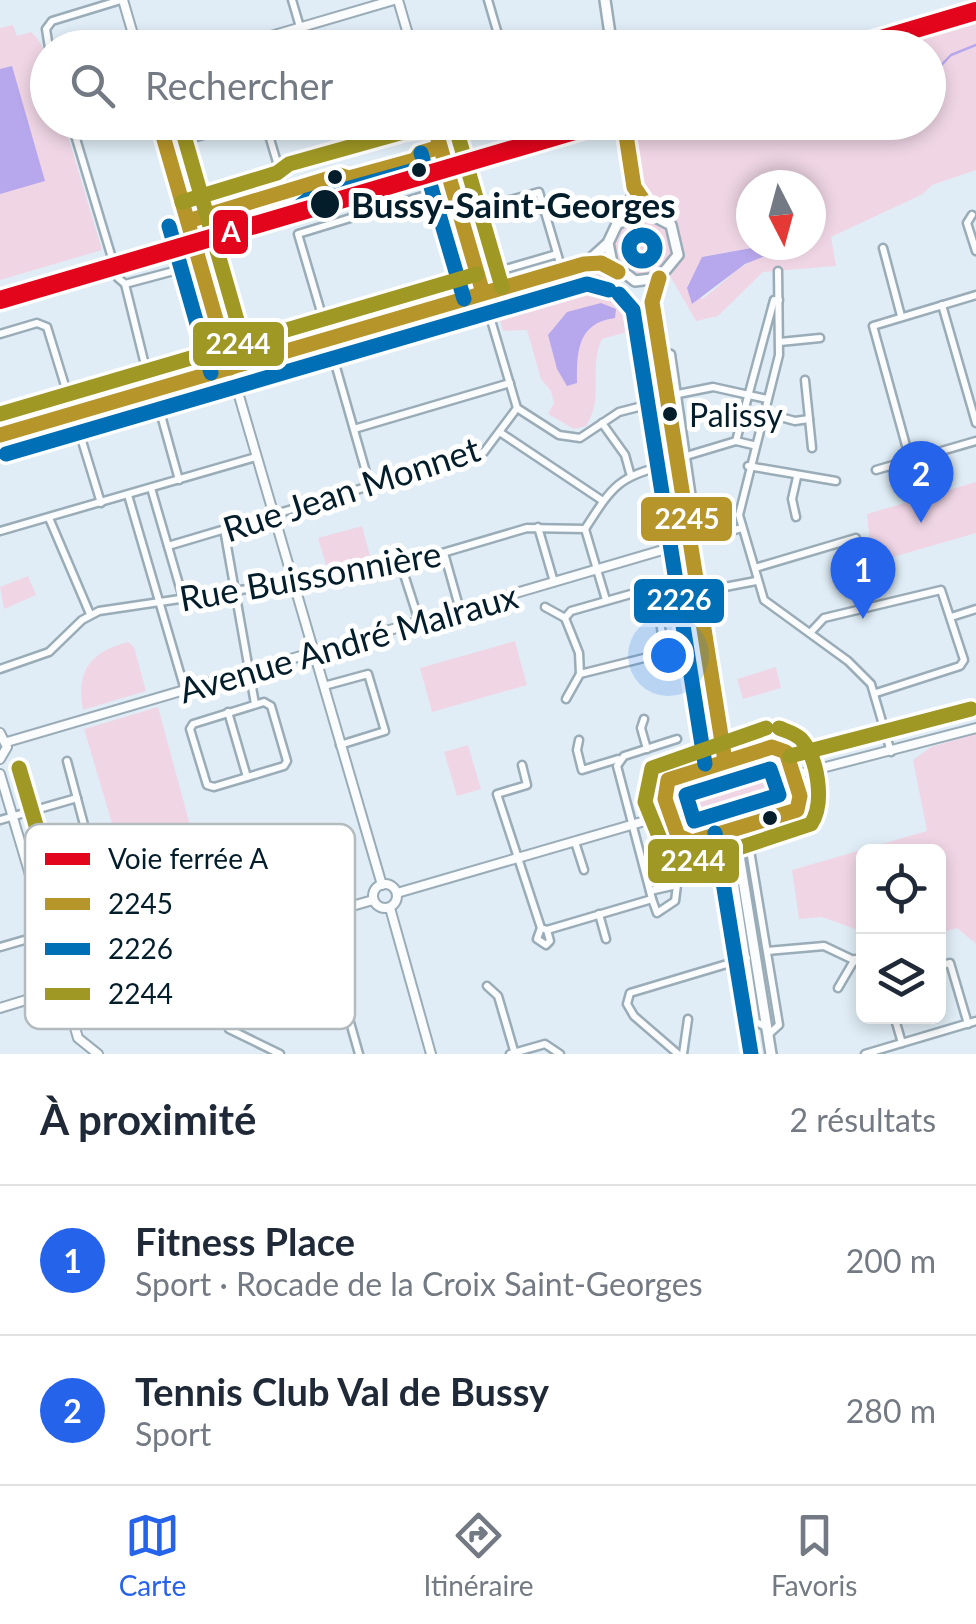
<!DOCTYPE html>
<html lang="fr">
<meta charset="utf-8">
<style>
body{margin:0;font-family:Lato,sans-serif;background:#f6f6f7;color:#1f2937}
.controls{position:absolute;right:30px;bottom:30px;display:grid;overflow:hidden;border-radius:15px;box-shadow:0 5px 15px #0003}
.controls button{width:90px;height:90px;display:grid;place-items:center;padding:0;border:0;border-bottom:2px solid #e0e1e3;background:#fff;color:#1f2937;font:50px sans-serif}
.compass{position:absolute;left:736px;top:170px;width:90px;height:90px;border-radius:50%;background:#fff;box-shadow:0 5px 15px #0003;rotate:174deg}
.you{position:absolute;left:668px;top:655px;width:35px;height:35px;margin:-25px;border:8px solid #fff;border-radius:50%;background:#1a73e8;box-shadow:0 0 0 15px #1a73e833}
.badge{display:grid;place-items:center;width:65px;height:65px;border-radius:50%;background:#2563eb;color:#fff;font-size:32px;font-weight:700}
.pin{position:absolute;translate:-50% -82px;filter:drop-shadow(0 2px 5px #0008)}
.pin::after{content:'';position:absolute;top:52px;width:35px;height:30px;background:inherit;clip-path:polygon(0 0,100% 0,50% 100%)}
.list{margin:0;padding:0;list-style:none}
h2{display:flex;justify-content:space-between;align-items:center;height:130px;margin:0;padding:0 40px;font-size:42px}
h2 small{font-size:32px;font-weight:400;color:#747a83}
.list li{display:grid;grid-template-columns:65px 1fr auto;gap:30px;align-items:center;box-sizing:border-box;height:150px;padding:0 40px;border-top:2px solid #e0e1e3}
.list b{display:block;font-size:38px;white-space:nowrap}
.list p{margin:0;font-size:32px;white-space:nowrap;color:#747a83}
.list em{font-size:32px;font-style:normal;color:#747a83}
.icon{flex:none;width:55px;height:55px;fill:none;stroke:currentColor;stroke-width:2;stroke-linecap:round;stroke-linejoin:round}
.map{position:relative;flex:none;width:976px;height:1054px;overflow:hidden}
.search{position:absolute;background:#fff;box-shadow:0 5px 15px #0003;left:30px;right:30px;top:30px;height:110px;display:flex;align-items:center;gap:25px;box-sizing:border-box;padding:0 35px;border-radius:55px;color:#747a83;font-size:38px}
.sheet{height:430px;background:#fff}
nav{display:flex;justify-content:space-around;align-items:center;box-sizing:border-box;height:140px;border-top:2px solid #e0e1e3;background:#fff;font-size:28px;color:#747a83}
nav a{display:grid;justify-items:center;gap:5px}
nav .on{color:#2563eb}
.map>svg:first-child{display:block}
.green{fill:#f0d6e5;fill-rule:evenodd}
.water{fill:#b7a7ec}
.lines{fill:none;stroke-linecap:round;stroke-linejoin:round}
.stream{stroke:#b7a7ec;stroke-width:2.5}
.minor-casing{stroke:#9aacb7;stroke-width:11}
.tertiary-casing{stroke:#9aacb7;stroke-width:12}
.secondary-casing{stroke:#9aacb7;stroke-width:14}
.minor{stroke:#fafcfe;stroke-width:6}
.tertiary{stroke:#fafcfe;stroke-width:8}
.secondary{stroke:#fafcfe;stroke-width:9}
.rail{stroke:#bcc2c5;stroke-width:2.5;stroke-dasharray:18 18;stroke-linecap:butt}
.bus-1-casing{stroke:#fff;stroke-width:22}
.bus-2-casing{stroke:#fff;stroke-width:22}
.bus-3-casing{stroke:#fff;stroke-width:22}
.bus-1{stroke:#b6952a;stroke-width:15}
.bus-2{stroke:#006fb6;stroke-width:15}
.bus-3{stroke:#9f9825;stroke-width:15}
.rail-1-casing{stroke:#fff;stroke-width:25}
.rail-1{stroke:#e3051c;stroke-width:18}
.bus-dot{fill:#031d2b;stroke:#fff;stroke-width:4}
.labels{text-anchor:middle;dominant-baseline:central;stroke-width:10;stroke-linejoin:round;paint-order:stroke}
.bus-label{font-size:32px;fill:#031d2b;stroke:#fff;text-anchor:start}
.stop-label{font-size:35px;font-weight:bold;fill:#031d2b;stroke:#fff;text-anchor:start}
.street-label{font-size:35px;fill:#031d2b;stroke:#fff}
.key{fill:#fff;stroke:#b3bbbf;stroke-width:2.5}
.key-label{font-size:28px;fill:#031d2b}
.line-badge{stroke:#fff;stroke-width:4}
.badge-label{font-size:28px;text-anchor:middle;font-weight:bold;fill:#fff}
</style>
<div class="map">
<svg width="976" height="1054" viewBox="0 0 976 1054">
<rect width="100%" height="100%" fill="#e0edf6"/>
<g class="green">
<path d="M 976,21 L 976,170 L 932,185 L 923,194 L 831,237 L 836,266 L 763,272 L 718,316 L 696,321 L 670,276 C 705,233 661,227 648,196 L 638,196 L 631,131 L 660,122 L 928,122 L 928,48 L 898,47 ZM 751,185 L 811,185 L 811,245 L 797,245 L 800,250 C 787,257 775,253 761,257 C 736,265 723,285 702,299 L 688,283 L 695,279 L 702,257 L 768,245 L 751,245 Z"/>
<path d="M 13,25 L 17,36 L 31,32 C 55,52 47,94 48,122 L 64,123 L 102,250 L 0,280 L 0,28 Z"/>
<path d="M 350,123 L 397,123 L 399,131 L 356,144 Z"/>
<circle cx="643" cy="247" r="30"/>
<path d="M 598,269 L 613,285 L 636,296 L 641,328 L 602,339 C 588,369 605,396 586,426 L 574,429 L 548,414 L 554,403 L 551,391 L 541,379 L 527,330 L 503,331 L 494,298 Z"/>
<path d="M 976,482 L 976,533 L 872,563 L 867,514 Z"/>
<path d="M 362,526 L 370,556 L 327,568 L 318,538 Z"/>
<path d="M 28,576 L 36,595 L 4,609 L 0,587 Z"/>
<path d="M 515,641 L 527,685 L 432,712 L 420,668 Z"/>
<path d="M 128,642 L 134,647 L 146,691 L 83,710 C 76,672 89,652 128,642 Z"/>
<path d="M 776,667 L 781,688 L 743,699 L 737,679 Z"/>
<path d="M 158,707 L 190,825 L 119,847 L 84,729 Z"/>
<path d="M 976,733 L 976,944 L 957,928 L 939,933 L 938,852 L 864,852 L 863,932 L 822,917 L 799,919 L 792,870 L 927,831 L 913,760 L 931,747 Z"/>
<path d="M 468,745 L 481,789 L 457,796 L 444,752 Z"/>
<path d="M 772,750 L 785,754 L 780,771 L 786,790 L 797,794 L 794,806 L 693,839 L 679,832 L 667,792 L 672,781 Z"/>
</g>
<g class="water">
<path d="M 12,66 L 45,181 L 0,194 L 0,69 Z"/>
<path d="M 768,245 L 797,245 L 800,250 L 798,254 L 765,256 L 745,264 L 692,304 L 687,288 L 702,257 Z"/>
<path d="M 601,303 L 616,309 L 615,318 C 576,323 577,354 577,383 L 567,386 L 557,369 L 548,335 L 567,312 Z"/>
</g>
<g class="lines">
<path class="stream" d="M 928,79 L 951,55 L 976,45"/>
<g class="minor-casing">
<g id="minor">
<path d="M 292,0 L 300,27"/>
<path d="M 488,0 L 502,48"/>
<path d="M 49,48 L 46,29 L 52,21 L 121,0"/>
<path d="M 71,122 L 118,278 L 125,284"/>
<path d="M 166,146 L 247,122"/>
<path d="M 460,214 L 539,192 L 562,270"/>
<path d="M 186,215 L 280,187 L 282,179 L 265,122"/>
<path d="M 972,215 L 967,223 L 976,251"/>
<path d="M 883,248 L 901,316"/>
<path d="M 778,271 L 779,355 L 739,515 L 764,600 L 848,661 L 871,684 L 891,752"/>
<path d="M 125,284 L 147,373"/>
<path d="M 125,284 L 200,264"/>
<path d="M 483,293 L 517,408 L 559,435 L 580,438 L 619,412 L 658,402"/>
<path d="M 942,305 L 976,423"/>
<path d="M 324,322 L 557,254"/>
<path d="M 0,334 L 37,323 L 47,327 L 101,503"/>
<path d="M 656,335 L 648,345 L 671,487 L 682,491"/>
<path d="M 328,339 L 370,486"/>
<path d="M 329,339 L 298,234 L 452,187"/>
<path d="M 780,342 L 820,338"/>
<path d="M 660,350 L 671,354 L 693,505 L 686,515"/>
<path d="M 805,380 L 812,448"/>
<path d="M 154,390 L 179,480"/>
<path d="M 678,394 L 713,387 L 767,399"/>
<path d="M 762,412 L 795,421 L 809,419"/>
<path d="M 0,416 L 225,351"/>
<path d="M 602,423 L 625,455 L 630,473"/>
<path d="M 354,429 L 510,383"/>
<path d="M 501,433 L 603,501"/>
<path d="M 736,441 L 774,300 L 779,300"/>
<path d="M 0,454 L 235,385"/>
<path d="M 686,456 L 736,441 L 753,445"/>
<path d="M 910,460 L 873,326 L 976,295"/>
<path d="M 748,466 L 836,481"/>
<path d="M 876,470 L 976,441"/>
<path d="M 151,488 L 183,598"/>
<path d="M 128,495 L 185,690"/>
<path d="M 796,517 L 792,499 L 797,477"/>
<path d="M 49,518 L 90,614"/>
<path d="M 538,527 L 554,582"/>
<path d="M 224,529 L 255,704"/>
<path d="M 585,529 C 612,487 618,476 667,465"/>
<path d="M 585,529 L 606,600"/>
<path d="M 0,531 L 256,457"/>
<path d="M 690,542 L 742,528"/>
<path d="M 168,546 L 484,452 L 517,408"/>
<path d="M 444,553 L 460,610"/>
<path d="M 401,565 L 419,621"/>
<path d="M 755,568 L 856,538"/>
<path d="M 709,590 L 756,581"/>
<path d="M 545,607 L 565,618"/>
<path d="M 951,617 L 976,609"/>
<path d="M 660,619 L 652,588 L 571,611 L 565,618 L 579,653 L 580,674 L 664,653 L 660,619 L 691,615"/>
<path d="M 810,633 L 824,618 L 941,590 L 964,660 L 960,666 L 876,693"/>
<path d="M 0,669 L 49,652 L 82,620 L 99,611 L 395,567 L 527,528 L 585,529"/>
<path d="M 324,686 L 368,674 L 385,731 L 340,745"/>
<path d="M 566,699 L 580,674"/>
<path d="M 264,702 L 271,706 L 287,761 L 284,766 L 214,787 L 207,785 L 190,729 L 193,724 Z"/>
<path d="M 228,712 L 247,777"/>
<path d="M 644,719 L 641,728 L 647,749"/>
<path d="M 579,740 L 577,750 L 582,770 L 618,759"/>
<path d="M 67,761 L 87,836"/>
<path d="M 522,765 L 527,785 L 497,794 L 541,928 L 547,930 L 652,899 L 617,766 L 624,756 L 677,739"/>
<path d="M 0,820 L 77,798"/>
<path d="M 746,826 L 779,1025 L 769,1034"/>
<path d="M 727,832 L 756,1022 L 766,1027"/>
<path d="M 575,842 L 584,870"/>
<path d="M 258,846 L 277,912"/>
<path d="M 142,850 L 157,902"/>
<path d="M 231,854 L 281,839"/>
<path d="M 94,864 L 110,916"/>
<path d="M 650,891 L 677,885 L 675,901 L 657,913 L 652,899"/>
<path d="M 277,912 L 283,912 L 289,931 L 286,944 L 272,922 Z"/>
<path d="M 599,914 L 606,939"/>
<path d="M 541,928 L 537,939 L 546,945 L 550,941 L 547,930"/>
<path d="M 286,944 L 301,996"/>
<path d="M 0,947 L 201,889 L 204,883 L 192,841"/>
<path d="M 767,951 L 824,946 L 864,965"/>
<path d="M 938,966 L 950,963 L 968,1024"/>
<path d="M 487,986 L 498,996 L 515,1054"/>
<path d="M 838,988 L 855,959"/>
<path d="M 894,1016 L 902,1043"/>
<path d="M 280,1054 L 229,1029 L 230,1020 L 333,987 L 342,994 L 359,1054"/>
<path d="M 510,1054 L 545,1044 L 560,1054"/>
<path d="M 678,1054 L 634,1016 L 627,1004 L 630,993 L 747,958"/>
<path d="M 683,1054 L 688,1019"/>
<path d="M 865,1054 L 976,1021"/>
</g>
</g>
<g class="tertiary-casing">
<g id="tertiary">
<path d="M 123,0 L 137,48"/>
<path d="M 398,0 L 412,48"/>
<path d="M 230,48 L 394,0"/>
<path d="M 159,122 L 382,885"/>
<path d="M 433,122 L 483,293"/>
<path d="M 0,733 L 7,747 L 0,759"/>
<path d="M 7,742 L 690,542"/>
<path d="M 0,774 L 60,976"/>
<path d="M 795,775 L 976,728"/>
<circle cx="385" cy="896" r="12"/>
<path d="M 397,893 L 669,814"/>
<path d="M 390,908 L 431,1054"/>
<circle cx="63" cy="990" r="14"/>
<path d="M 77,985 L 373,900"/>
<path d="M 68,1004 L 78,1038 L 98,1054"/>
<path d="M 0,1008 L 49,993"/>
</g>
</g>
<g class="secondary-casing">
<g id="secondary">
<path d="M 605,0 L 612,48"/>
<path d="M 624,122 L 634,187 L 628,215"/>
<path d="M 585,264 L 608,243 L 617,224 L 644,211 L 671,225 L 678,255 L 659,278 L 635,281 L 612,263 L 608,243"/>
<path d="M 659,278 L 652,302 L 725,761"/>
<path d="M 0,435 L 584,264 L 601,263 L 618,272"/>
<path d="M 772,747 L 786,752 L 800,796 L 797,810 L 692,842 L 678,836 L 665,799 L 668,780 Z"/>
<path d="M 735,830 L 771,1054"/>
</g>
</g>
<use href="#minor" class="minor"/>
<use href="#tertiary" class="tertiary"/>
<use href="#secondary" class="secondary"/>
<path class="rail" d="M 0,299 L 31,287"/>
<g class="bus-1-casing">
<g id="bus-1">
<path d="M 159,122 L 230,368"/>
<path d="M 433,122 L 483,293"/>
<path d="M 624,122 L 634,187 L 652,213"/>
<path d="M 188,221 L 340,175 L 349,178 L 415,160 L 420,153 L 440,147"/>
<path d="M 659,278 L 652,302 L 725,761"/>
<path d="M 0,435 L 584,264 L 601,263 L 618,272"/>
<path d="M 772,747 L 786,752 L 800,796 L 797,810 L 692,842 L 678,836 L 665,799 L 668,780 Z"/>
</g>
</g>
<g class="bus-2-casing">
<g id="bus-2">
<path d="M 421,153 L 464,299"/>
<path d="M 169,226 L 211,373"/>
<circle cx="642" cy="248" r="13"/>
<path d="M 194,240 L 296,209 L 307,200 L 411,171 L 446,166"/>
<path d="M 619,294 L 633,310 L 705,764"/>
<path d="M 6,454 L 587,284 L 609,290"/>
<path d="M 770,769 L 779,795 L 694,821 L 686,795 Z"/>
<path d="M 715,833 L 751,1054"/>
</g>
</g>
<g class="bus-3-casing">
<g id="bus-3">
<path d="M 180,122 L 249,362"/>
<path d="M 454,122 L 502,287"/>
<path d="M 182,202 L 277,173 L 289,164 L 407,131 L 434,128"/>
<path d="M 0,414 L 477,274"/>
<path d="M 766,728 L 652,768 L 645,802 L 665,851 L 696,862 L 811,824 C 825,803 818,758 801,739 C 795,733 786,731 779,728"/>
<path d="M 790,756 L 971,709"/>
<path d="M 19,768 L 79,970"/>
</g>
</g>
<use href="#bus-1" class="bus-1"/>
<use href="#bus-2" class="bus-2"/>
<use href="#bus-3" class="bus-3"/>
<g class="rail-1-casing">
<g id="rail-1">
<path d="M 851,48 L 976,11"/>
<path d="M 0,300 L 605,122"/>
</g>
</g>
<use href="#rail-1" class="rail-1"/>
</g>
<g class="bus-dot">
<circle cx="419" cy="170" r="9"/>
<circle cx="335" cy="177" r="9"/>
<circle cx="325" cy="204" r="16"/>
<circle cx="670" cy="414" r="9"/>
<circle cx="770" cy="818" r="9"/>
</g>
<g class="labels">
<g class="bus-label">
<text x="689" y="414">Palissy</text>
</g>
<g class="stop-label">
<text x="351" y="204">Bussy-Saint-Georges</text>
</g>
<g class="street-label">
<text transform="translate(351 488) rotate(-18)">Rue Jean Monnet</text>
<text transform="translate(310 575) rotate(-10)">Rue Buissonnière</text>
<text transform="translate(348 642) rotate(-16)">Avenue André Malraux</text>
</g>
</g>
<rect x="25" y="824" width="330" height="205" rx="15" class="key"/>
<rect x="45" y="853" width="45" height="12" fill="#e3051c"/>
<rect x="45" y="898" width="45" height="12" fill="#b6952a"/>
<rect x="45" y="943" width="45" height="12" fill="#006fb6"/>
<rect x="45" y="988" width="45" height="12" fill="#9f9825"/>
<g class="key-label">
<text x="108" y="869">Voie ferrée A</text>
<text x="108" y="914">2245</text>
<text x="108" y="959">2226</text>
<text x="108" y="1004">2244</text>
</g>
<g class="line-badge">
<rect x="211" y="208" width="39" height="48" rx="10" fill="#e3051c"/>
<rect x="191" y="320" width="95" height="48" rx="10" fill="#9f9825"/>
<rect x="639" y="495" width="95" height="48" rx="10" fill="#b6952a"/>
<rect x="632" y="577" width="94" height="48" rx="10" fill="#006fb6"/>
<rect x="646" y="837" width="95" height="48" rx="10" fill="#9f9825"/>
</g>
<g class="badge-label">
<text x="231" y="242">A</text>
<text x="238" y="354">2244</text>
<text x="687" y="529">2245</text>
<text x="679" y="610">2226</text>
<text x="693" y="871">2244</text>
</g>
</svg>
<div class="controls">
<button><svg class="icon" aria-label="locate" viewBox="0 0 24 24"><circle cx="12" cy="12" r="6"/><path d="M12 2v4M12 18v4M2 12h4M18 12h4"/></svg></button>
<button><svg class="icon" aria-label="layers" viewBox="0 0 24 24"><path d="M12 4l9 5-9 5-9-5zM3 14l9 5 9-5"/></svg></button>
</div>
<svg class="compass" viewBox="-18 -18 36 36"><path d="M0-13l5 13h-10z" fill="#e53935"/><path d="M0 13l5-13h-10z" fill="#747a83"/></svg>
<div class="you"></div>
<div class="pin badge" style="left:863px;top:619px">1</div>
<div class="pin badge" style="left:921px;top:523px">2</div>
<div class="search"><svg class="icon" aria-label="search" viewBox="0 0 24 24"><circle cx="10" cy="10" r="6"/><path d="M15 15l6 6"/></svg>Rechercher</div>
</div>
<section class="sheet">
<h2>À proximité<small>2 résultats</small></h2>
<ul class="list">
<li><span class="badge">1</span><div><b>Fitness Place</b><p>Sport · Rocade de la Croix Saint-Georges</p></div><em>200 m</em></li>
<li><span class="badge">2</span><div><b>Tennis Club Val de Bussy</b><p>Sport</p></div><em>280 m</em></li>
</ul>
</section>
<nav>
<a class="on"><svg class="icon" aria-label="map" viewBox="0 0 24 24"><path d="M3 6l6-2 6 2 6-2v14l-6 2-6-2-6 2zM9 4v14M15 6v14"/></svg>Carte</a>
<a><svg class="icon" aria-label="directions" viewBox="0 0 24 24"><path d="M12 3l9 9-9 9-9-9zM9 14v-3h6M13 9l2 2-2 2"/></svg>Itinéraire</a>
<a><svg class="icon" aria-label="saved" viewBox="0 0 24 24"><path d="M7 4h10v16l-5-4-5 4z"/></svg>Favoris</a>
</nav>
